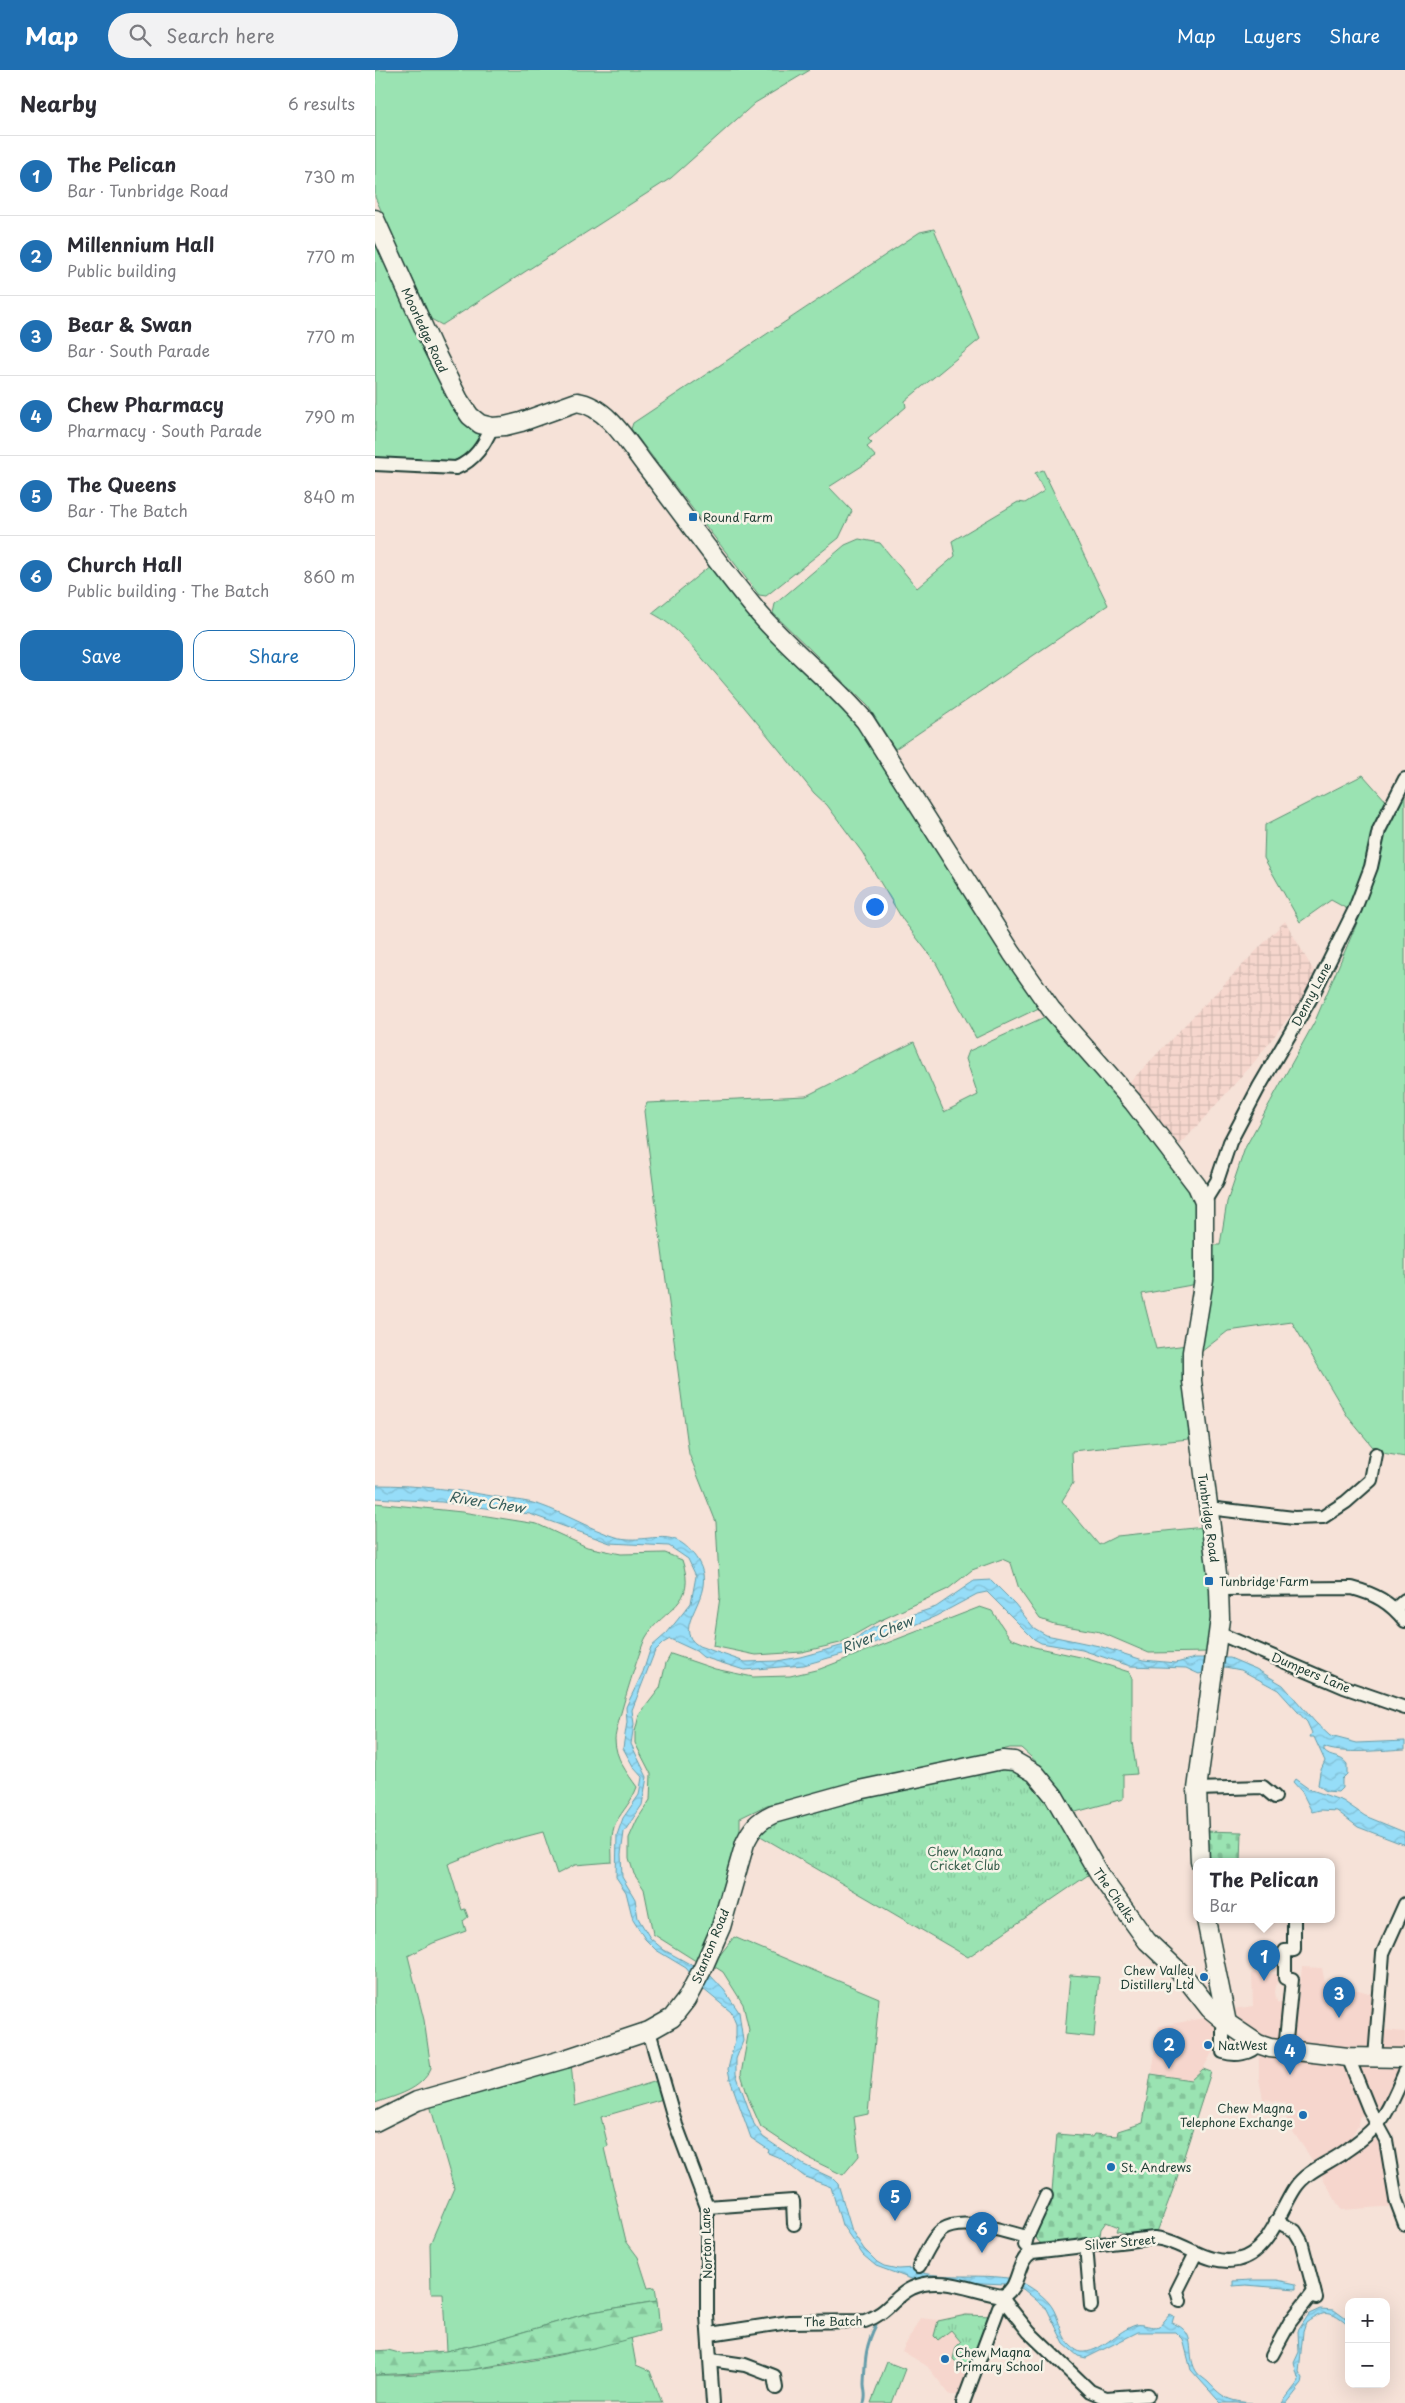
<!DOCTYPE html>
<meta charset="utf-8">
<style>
body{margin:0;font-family:"Playpen Sans",sans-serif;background:#f2f2f3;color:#2b2b33}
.controls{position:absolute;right:15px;bottom:15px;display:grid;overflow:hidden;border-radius:10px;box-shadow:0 5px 20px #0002}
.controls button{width:45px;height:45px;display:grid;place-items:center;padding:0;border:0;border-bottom:1px solid #e1e1e2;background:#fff;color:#2b2b33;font:25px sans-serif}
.you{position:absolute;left:499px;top:836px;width:18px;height:18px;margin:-12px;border:4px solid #fff;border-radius:50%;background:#1a73e8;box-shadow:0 0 0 8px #1a73e833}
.badge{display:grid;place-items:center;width:32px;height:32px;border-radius:50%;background:#1f6fb2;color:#fff;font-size:16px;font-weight:700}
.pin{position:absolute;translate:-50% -41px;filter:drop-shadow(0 1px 2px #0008)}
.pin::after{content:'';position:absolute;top:26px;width:18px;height:15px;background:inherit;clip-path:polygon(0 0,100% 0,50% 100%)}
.popup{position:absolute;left:818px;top:1788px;width:142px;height:65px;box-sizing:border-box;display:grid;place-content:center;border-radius:10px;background:#fff;filter:drop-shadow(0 1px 4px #0005);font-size:16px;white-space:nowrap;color:#7c7c81}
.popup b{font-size:19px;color:#2b2b33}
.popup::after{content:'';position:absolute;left:50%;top:100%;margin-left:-10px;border:10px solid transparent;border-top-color:#fff}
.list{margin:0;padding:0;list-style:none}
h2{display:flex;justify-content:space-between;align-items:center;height:65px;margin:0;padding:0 20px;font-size:21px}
h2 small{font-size:16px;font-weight:400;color:#7c7c81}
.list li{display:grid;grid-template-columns:32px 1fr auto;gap:15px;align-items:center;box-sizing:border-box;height:80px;padding:0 20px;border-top:1px solid #e1e1e2}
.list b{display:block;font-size:19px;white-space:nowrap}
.list p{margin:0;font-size:16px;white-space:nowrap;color:#7c7c81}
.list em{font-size:16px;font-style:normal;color:#7c7c81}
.actions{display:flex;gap:10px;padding:15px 20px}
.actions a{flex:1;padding:11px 0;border:1px solid #1f6fb2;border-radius:15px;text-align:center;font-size:18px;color:#1f6fb2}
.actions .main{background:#1f6fb2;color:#fff}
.icon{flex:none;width:28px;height:28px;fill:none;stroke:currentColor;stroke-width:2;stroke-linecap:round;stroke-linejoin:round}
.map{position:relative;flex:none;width:1030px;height:2333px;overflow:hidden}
header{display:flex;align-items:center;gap:30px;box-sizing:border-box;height:70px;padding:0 25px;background:#1f6fb2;color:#fff}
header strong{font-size:24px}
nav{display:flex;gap:28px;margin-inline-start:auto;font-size:18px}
.search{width:350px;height:45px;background:#f2f2f3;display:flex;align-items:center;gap:12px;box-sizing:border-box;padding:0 18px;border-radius:28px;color:#7c7c81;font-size:19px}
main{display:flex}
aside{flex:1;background:#fff}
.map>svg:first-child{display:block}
.built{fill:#f6d6cd}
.industrial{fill:url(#industrial-grid)}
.green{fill:#9ae3b2;stroke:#5c9073}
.forest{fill:url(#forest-firs);stroke:#5c9073}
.cemetery{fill:url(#cemetery-stones);stroke:#5c9073}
.park{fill:url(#park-tufts);stroke:#5c9073}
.water{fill:url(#water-waves);stroke:#669daa}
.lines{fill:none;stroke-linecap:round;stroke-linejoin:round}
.stream{stroke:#669daa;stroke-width:3}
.street-casing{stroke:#1f3d34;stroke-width:16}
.secondary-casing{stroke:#1f3d34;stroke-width:21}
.street{stroke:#f7f3e8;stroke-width:12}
.secondary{stroke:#f7f3e8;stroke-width:18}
.poi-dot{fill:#1f6fb2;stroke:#f7f3e8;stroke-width:2}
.labels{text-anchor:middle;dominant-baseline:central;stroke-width:5;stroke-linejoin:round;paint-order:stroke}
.street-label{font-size:12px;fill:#1f3d34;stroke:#f7f3e8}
.poi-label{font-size:12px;fill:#1f3d34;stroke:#f7f3e8;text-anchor:start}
.park-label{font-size:12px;fill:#385e4d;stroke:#f7f3e8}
.water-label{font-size:14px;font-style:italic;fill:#375d5b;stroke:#f7f3e8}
</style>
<header>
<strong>Map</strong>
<div class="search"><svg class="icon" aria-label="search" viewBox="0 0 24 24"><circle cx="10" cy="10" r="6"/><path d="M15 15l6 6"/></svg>Search here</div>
<nav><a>Map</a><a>Layers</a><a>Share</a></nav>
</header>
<main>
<aside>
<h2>Nearby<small>6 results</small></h2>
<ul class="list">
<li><span class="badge">1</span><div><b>The Pelican</b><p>Bar · Tunbridge Road</p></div><em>730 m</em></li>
<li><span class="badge">2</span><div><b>Millennium Hall</b><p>Public building</p></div><em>770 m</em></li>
<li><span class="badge">3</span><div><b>Bear &amp; Swan</b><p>Bar · South Parade</p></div><em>770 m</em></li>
<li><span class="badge">4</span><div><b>Chew Pharmacy</b><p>Pharmacy · South Parade</p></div><em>790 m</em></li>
<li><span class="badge">5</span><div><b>The Queens</b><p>Bar · The Batch</p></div><em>840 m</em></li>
<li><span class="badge">6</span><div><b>Church Hall</b><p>Public building · The Batch</p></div><em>860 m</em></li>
</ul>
<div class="actions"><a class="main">Save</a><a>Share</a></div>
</aside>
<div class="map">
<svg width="1030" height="2333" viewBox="0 0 1030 2333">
<defs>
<pattern id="industrial-grid" width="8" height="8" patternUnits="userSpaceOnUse" patternTransform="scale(1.25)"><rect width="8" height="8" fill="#f6d6cd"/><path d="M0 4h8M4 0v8" fill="none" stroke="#d2b9b1"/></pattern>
<pattern id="forest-firs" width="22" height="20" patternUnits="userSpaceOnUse" patternTransform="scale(1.25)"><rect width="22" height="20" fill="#9ae3b2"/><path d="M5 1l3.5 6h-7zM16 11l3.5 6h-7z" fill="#84c49a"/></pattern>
<pattern id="cemetery-stones" width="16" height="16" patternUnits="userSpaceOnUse" patternTransform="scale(1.25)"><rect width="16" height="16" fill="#9ae3b2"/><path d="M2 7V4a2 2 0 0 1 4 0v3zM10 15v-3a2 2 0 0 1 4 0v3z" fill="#84c49a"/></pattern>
<pattern id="park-tufts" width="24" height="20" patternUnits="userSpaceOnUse" patternTransform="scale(1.25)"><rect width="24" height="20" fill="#9ae3b2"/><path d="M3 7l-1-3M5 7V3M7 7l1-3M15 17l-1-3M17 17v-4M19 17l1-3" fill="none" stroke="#84c49a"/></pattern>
<pattern id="water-waves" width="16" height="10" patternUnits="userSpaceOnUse" patternTransform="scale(1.25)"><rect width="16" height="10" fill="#96ddf8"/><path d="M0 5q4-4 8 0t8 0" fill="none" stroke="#81bfd5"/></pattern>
</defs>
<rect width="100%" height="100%" fill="#f6e2d8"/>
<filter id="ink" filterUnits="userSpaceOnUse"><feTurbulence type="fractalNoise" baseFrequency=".02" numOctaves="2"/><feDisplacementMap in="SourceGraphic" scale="10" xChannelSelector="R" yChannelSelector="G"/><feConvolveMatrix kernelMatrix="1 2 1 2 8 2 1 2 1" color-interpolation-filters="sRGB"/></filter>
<g filter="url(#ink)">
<g class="built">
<path d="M 927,1897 L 947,1898 L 951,1918 L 984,1920 L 1000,1925 L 997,1959 L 1030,1962 L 1030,1984 L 981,1983 L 884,1968 L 869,1958 L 858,1939 L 878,1936 L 877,1903 L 903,1904 L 900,1922 L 902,1932 L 912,1935 L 923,1930 Z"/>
<path d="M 836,1947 L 841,1954 L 838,1981 L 828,1999 L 816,2010 L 777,2003 L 784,1956 Z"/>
<path d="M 884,1986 L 962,1994 L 1030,1995 L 1013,2029 L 1007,2036 L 984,2047 L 983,2056 L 977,2065 L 1007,2071 L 1021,2136 L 966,2140 L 940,2094 L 912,2053 L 911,2033 L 888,2029 L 884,2009 Z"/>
<path d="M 591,2244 L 617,2246 L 585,2325 L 575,2325 L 552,2296 L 527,2281 L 545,2248 L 563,2250 Z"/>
</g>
<path class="industrial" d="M 910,851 L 941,905 L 927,930 L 881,990 L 805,1075 L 751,1016 Z"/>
<g class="green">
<path d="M 0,0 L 435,0 L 380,33 L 296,108 L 67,255 L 56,249 L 0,127 Z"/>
<path d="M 559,159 L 605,269 L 530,331 L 531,337 L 493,369 L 497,373 L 492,377 L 501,387 L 454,417 L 477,441 L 464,468 L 391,526 L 384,525 L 256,359 L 258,353 L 545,162 Z"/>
<path d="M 0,165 L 107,362 C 101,372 95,383 85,388 C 68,398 20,389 0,388 Z"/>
<path d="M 668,400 L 733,535 L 520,679 L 493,636 L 398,543 L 400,534 L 470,475 L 484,469 L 505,473 L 542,518 L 580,486 L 577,471 L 643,432 L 650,433 L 669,421 L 660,403 Z"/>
<path d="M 336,495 L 470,634 L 668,936 L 601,968 L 561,893 L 528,850 L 487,782 L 452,735 L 439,723 C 407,683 375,643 341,604 C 322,583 303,556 277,543 Z"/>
<path d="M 988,705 L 1019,740 L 1030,722 L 1030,1387 L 1002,1382 L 973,1347 L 917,1252 L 853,1261 L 826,1282 L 832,1238 L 833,1175 L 845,1175 L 852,1132 L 870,1078 L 940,951 L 985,846 L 956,830 L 925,852 L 889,788 L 890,755 Z"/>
<path d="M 672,946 L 678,949 L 817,1117 L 823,1140 L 822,1214 L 767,1224 L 781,1279 L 812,1275 L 810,1298 L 814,1369 L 697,1381 L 698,1413 L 687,1431 L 724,1475 L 742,1466 L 829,1457 L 839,1545 L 834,1582 L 774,1583 L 725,1562 L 679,1554 L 665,1549 L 644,1519 L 636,1493 L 627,1489 L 597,1500 L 573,1519 L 502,1552 L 465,1573 L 427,1582 L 381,1585 L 338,1576 L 345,1527 L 341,1452 L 314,1384 L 272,1067 L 269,1041 L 272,1033 L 431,1026 L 539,972 L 569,1042 L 603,1025 L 591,989 L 594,981 Z"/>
<path d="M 0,1433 L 87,1442 L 162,1454 L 212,1477 L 246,1484 L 290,1483 L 307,1490 C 323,1536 289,1537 271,1567 C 265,1577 240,1659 240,1669 C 240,1688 252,1703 262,1717 C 257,1731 248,1740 241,1752 C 235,1764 237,1779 237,1792 L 200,1795 L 182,1804 L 168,1762 L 122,1774 L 73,1794 L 87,1840 L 90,1839 L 93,1847 L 88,1851 L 91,1861 L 58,1873 L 33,1886 L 49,1950 L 56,1998 C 47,2020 20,2026 0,2033 Z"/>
<path d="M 605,1537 L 617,1541 L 635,1568 L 659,1577 L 710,1588 L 754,1602 L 757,1608 L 757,1672 L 762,1704 L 748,1705 L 748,1729 L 697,1743 L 666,1696 L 646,1678 L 635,1678 L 392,1735 L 365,1748 L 365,1764 L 324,1893 L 278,1864 L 269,1819 L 259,1804 L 254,1788 L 254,1768 L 262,1750 L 275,1730 L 276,1704 L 260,1673 L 260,1662 L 264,1645 L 285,1618 L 291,1593 L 296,1584 L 340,1599 L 378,1607 L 415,1606 L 445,1599 Z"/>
<path d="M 359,1867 L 504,1928 L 493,2044 L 479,2047 L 484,2086 L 468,2105 L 433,2088 L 386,2057 L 374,2030 L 366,2004 L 374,1960 L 368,1934 L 348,1902 L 337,1895 Z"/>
<path d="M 695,1905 L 724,1907 L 719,1967 L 690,1964 Z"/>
<path d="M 196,1993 L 200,2036 L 282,2011 L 288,2029 L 226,2047 L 233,2076 L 229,2078 L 251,2171 L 263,2187 L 273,2218 L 280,2217 L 282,2231 L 217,2242 L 117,2271 L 71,2281 L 68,2223 L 56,2223 L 55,2174 L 79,2118 L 55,2035 Z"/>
<path d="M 256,2267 L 261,2295 L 275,2301 L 287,2333 L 0,2333 L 0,2305 C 84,2306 176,2290 256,2267 Z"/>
<path d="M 512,2292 L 530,2299 L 517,2333 L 496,2333 Z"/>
</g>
<path class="forest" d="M 282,2231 L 285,2261 L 219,2278 L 94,2300 L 0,2305 L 0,2281 L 13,2280 L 28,2284 L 71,2281 L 117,2271 L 217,2242 Z"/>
<g class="cemetery">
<path d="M 828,1761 L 867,1762 L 866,1792 L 831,1792 Z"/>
<path d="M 828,1999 L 836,2002 L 800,2114 L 782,2162 L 778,2165 L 754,2168 L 754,2164 L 742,2161 L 744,2157 L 731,2152 L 726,2159 L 724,2172 L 673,2175 L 665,2173 L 660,2167 L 660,2161 L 676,2133 L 682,2064 L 717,2067 L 719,2064 L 742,2066 L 743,2061 L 768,2053 L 776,2004 L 816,2010 Z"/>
</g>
<g class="park">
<path d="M 634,1694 L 649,1700 L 670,1724 L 716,1803 L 593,1887 L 382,1764 L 400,1747 Z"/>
<path d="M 591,2245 L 617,2246 L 593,2304 L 578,2289 L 581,2277 L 586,2272 L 576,2260 L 563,2270 L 559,2266 L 563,2251 Z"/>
</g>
<g class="water">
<path d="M 0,1415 C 44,1415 85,1420 128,1428 C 140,1430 153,1431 165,1435 C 191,1444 215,1459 241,1467 C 274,1476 298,1451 323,1491 C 345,1526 292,1557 324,1576 L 370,1592 L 402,1591 L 425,1587 L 473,1574 L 497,1558 L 561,1537 L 599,1511 L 616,1510 L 640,1534 L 659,1558 L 671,1565 L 724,1576 L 768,1590 L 801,1593 L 820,1588 L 855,1588 L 881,1599 L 908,1615 L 940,1652 L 955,1666 L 982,1673 L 1030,1671 L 1030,1679 C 1011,1680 964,1685 949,1677 L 949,1681 C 956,1689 966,1685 972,1694 L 972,1704 L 967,1709 L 967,1718 L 963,1722 L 951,1721 L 943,1715 L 945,1702 L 950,1691 L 939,1667 L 935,1667 L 937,1663 L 932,1652 L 903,1620 L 866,1600 L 850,1597 L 824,1604 L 811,1598 L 755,1596 L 707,1580 L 666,1573 L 659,1569 L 612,1522 L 602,1524 L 561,1546 L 485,1579 L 429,1595 L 369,1600 L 328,1587 L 321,1581 L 295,1569 L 288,1573 L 280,1581 L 257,1640 L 259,1654 L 256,1674 L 272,1707 L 267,1735 L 249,1762 L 246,1784 L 247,1807 L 260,1829 L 263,1848 L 275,1868 L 289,1880 L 335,1905 L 349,1920 L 364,1942 L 368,1971 L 361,1989 L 361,2004 L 379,2054 L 388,2067 L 429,2095 L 457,2108 L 463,2114 L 477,2161 L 489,2179 L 502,2192 L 509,2196 L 523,2199 L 539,2198 C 551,2212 621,2201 644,2211 C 655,2216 671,2227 677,2237 C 687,2253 685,2273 705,2282 C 726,2284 742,2260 761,2255 C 769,2253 776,2259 785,2256 L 795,2244 L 799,2246 L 797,2253 C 824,2262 810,2282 821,2301 C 824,2306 830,2309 833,2312 C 849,2329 854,2331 877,2333 L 846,2333 L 842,2329 L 816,2300 L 808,2269 L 801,2262 L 763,2262 L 711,2288 L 703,2286 L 689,2274 L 672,2239 L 648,2219 L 630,2214 L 539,2210 L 501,2196 L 488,2185 L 467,2155 L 456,2117 L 430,2107 L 405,2088 L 393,2083 L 394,2080 L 376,2068 L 355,2009 L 353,1999 L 361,1966 L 361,1954 L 356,1942 L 328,1919 L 311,1898 L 281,1880 L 270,1869 L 258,1850 L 251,1822 L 241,1807 L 242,1765 L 248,1748 L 264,1725 L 267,1707 L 259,1698 L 248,1678 L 252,1652 L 251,1637 L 268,1602 L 276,1577 L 292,1563 L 316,1533 L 321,1506 L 313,1489 L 294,1476 L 235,1473 L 155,1444 L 67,1432 L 0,1428 Z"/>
<path d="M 920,1709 L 934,1719 L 968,1731 L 990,1746 L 1029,1762 L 1030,1775 L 983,1757 L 962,1741 L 945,1740 L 937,1742 L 927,1722 L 918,1712 Z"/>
<path d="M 877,2210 L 902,2210 L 921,2214 L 921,2219 L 871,2215 L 858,2216 L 858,2211 Z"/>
<path d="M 945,2239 L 959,2240 L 974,2251 L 974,2256 C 956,2241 950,2239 931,2253 L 928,2262 L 924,2302 L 928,2308 L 927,2314 L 912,2333 L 907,2333 L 924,2311 L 919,2293 L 924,2282 L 923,2261 L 934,2244 Z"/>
</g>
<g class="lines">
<path class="stream" d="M 489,2333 C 492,2325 489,2321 489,2314 C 490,2291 490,2276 501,2255"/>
<g class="street-casing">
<g id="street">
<path d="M 0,394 L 81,398 C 100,390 109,375 117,357"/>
<path d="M 829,1132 L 842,1111 L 855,1072 L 884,1017 L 937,926 L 980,839 L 996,797 L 1004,760 L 1030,709"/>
<path d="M 833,1438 L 919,1448 L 948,1447 L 971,1432 L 996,1410 L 1001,1384"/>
<path d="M 844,1519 L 977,1518 C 1000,1524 1015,1532 1030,1551"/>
<path d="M 1020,1539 L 1030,1530"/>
<path d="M 843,1563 L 969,1617 L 1030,1638"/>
<path d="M 822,1719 L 888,1717 L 900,1727"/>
<path d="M 852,1953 L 848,1959 L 848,1982 C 860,1986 876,1984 883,1974"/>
<path d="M 274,1961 L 301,2055 L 332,2137 L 332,2246 L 338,2333"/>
<path d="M 910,1980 L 917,1909 L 910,1908 L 910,1881 L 919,1880 L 919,1850"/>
<path d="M 973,1987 L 994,2039 L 1011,2070 L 1021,2130 L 1030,2154"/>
<path d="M 1000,1988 L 1008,1883 L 1030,1834"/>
<path d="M 332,2137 L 418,2131 L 419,2154"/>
<path d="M 901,2151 L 920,2161 L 926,2171 L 941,2228"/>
<path d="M 650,2175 L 652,2167 L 671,2126"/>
<path d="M 711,2175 L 716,2236"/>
<path d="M 544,2196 C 550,2185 557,2168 567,2160 C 587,2146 630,2162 652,2167"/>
<path d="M 628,2226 C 646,2217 640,2192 657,2182 L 779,2168 C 808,2170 831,2196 862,2190 C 893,2184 904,2142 920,2118 C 932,2100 955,2093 972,2080 C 985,2071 1002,2057 1010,2044 C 1018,2031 1024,2016 1030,2002"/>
<path d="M 805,2231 L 802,2221 L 821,2183"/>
<path d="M 630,2232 L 654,2262 L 715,2321 L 731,2328 L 773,2325"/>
<path d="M 335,2264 L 414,2252 L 490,2251 C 514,2243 519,2226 537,2218 C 565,2204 601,2223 628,2226"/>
<path d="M 897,2285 L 915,2252 L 939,2221"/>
<path d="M 336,2290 L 370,2295 L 399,2306 L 401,2318"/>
<path d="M 588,2333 L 624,2237 L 630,2232 L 628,2226"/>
</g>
</g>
<g class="secondary-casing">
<g id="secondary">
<path d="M 0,149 L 57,276 L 84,330 L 95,346 L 105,354 L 117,357 L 130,356 L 146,352 L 202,332 C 232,336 253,373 270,395 C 307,443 342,493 381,540 C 414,580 457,611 490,651 L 637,883 L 676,939 L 758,1032 L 822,1116 L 829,1132 L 829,1209 L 817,1282 L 817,1311 L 844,1519 L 845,1549 L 822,1719 L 825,1792"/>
<path d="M 831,1850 L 852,1953"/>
<path d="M 0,2052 L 42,2031 L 190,1989 L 274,1961 L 297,1948 L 311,1930 L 328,1898 L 346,1857 L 370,1773 C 377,1758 383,1751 398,1744 L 484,1720 L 627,1690 L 639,1691 L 660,1703 L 679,1726 L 724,1804 L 772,1871 L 809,1906 L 835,1939 L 852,1953 L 883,1974 L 895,1978 L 973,1987 L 1030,1988"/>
</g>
</g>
<use href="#street" class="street"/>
<use href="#secondary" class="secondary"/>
</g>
</g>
<g class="poi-dot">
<rect x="313" y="442" width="10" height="10" rx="2.5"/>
<rect x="829" y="1506" width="10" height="10" rx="2.5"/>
<circle cx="829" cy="1907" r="5"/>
<circle cx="833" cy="1975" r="5"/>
<circle cx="928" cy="2045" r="5"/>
<circle cx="736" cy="2097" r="5"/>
<circle cx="570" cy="2289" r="5"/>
</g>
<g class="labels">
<g class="street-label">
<text transform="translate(50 260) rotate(65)">Moorledge Road</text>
<text transform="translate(936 924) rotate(-62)">Denny Lane</text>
<text transform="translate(834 1448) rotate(82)">Tunbridge Road</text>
<text transform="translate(936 1602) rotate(23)">Dumpers Lane</text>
<text transform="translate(740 1825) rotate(55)">The Chalks</text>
<text transform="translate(335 1876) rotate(-68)">Stanton Road</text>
<text transform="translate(745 2172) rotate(-5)">Silver Street</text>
<text transform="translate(331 2173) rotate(-92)">Norton Lane</text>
<text transform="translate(458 2251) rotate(-1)">The Batch</text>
</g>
<g class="poi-label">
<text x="328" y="447">Round Farm</text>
<text x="844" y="1511">Tunbridge Farm</text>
<text x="819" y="1900" text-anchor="end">Chew Valley<tspan x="819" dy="14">Distillery Ltd</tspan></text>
<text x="843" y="1975">NatWest</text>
<text x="918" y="2038" text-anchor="end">Chew Magna<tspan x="918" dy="14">Telephone Exchange</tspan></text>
<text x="746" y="2097">St. Andrews</text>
<text x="580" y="2282">Chew Magna<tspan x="580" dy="14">Primary School</tspan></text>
</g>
<g class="park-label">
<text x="590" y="1781">Chew Magna<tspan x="590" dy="14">Cricket Club</tspan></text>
</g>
<g class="water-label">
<text transform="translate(112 1432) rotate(9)">River Chew</text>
<text transform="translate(502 1564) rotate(-23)">River Chew</text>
</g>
</g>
</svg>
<div class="controls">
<button>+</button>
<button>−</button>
</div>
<div class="you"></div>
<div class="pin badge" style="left:889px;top:1911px">1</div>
<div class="popup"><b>The Pelican</b>Bar</div>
<div class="pin badge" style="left:794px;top:1999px">2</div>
<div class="pin badge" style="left:964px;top:1948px">3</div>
<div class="pin badge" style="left:915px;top:2005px">4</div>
<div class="pin badge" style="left:520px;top:2151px">5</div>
<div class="pin badge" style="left:607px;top:2183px">6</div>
</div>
</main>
